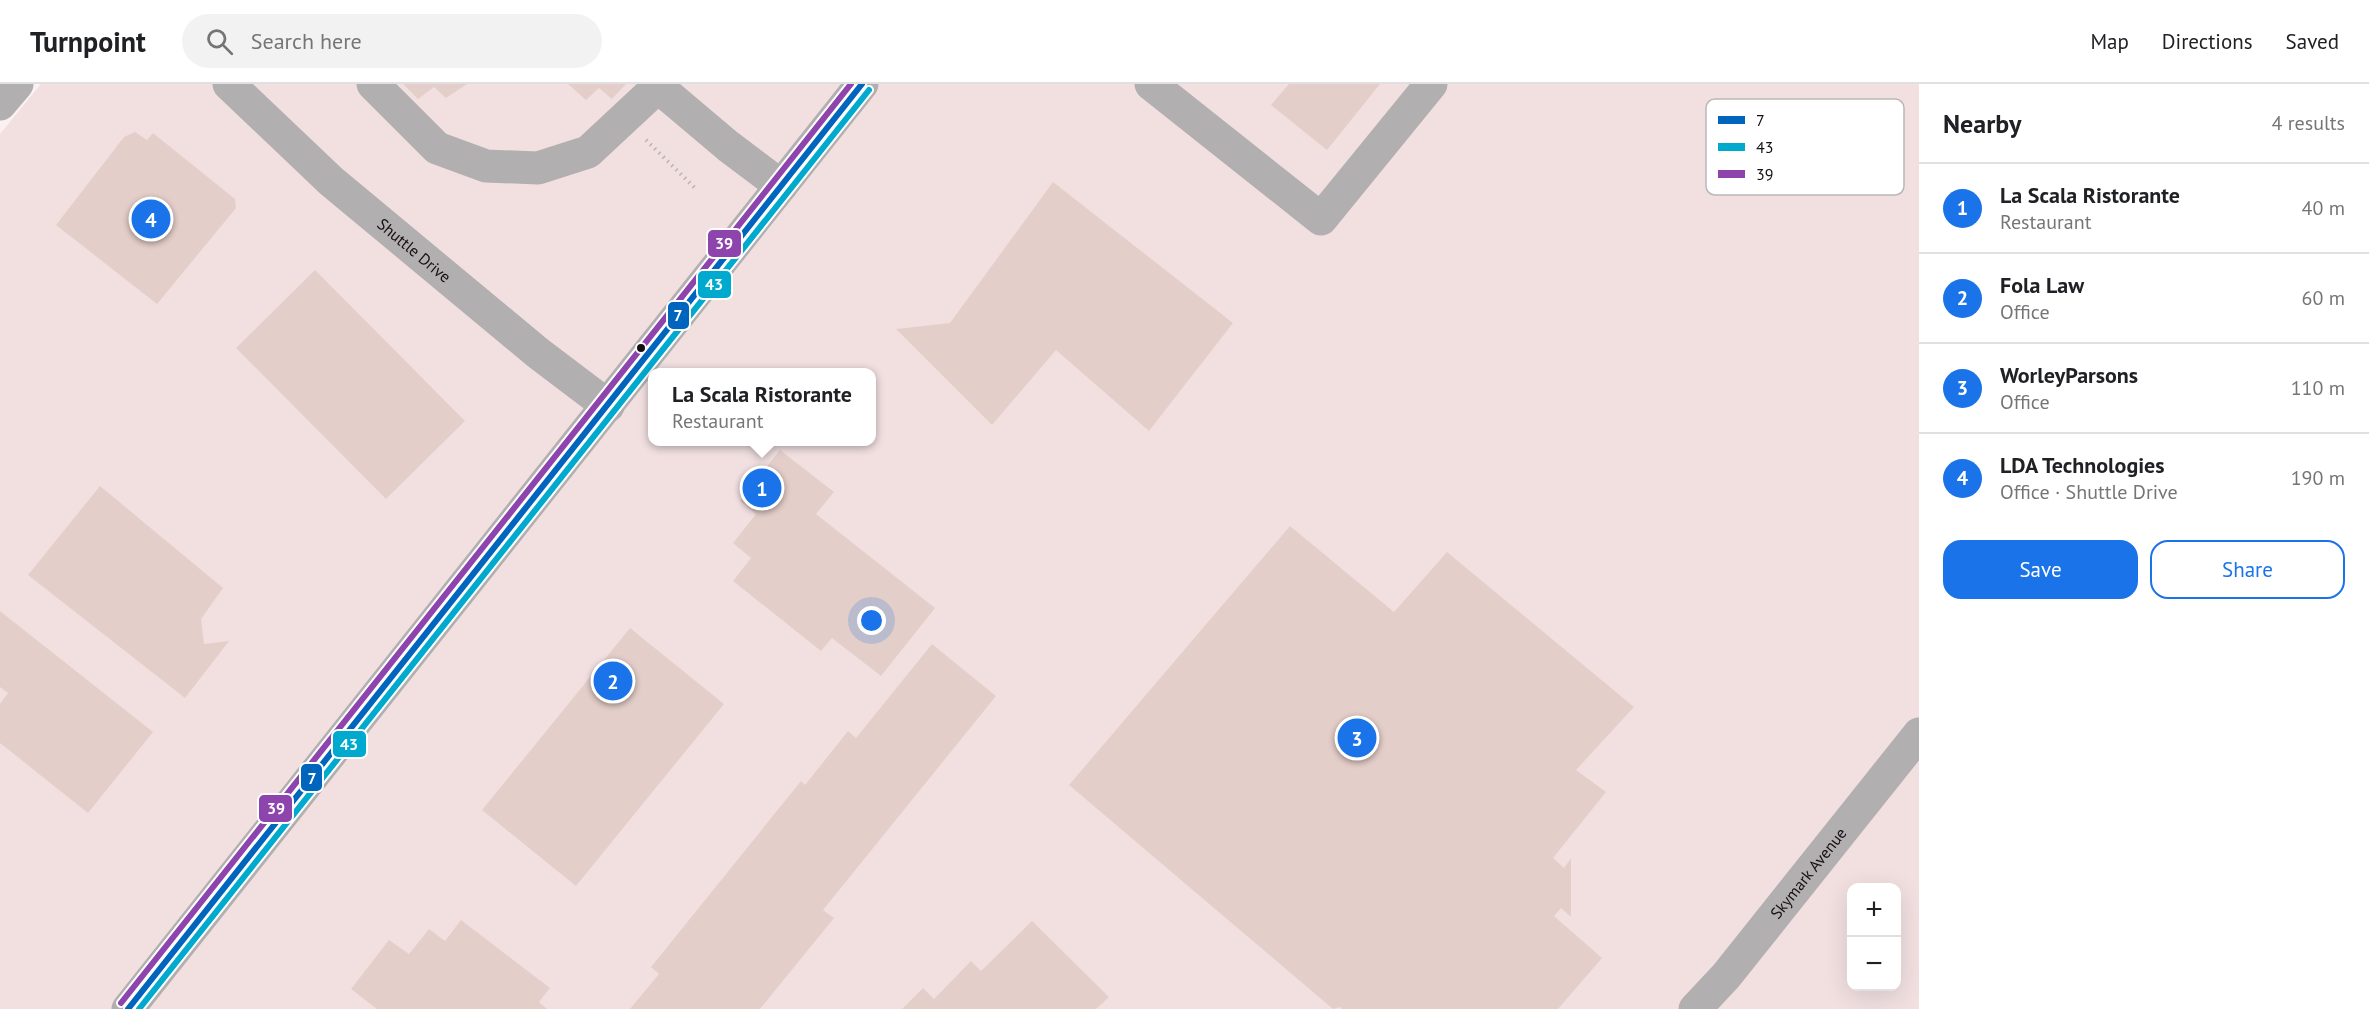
<!DOCTYPE html>
<meta charset="utf-8">
<style>
body{margin:0;font-family:"PT Sans",sans-serif;background:#f2f2f2;color:#202124}
.controls{position:absolute;right:18px;bottom:18px;display:grid;overflow:hidden;border-radius:12px;box-shadow:0 6px 24px #0002}
.controls button{width:54px;height:54px;display:grid;place-items:center;padding:0;border:0;border-bottom:2px solid #e0e0e0;background:#fff;color:#202124;font:30px sans-serif}
.you{position:absolute;left:872px;top:537px;width:21px;height:21px;margin:-15px;border:4px solid #fff;border-radius:50%;background:#1a73e8;box-shadow:0 0 0 9px #1a73e833}
.badge{display:grid;place-items:center;width:39px;height:39px;border-radius:50%;background:#1a73e8;color:#fff;font-size:20px;font-weight:700}
.pin{position:absolute;translate:-50% -50%;border:3px solid #fff;box-shadow:0 2px 6px #0006}
.popup{position:absolute;left:648px;top:284px;width:228px;height:78px;box-sizing:border-box;display:grid;place-content:center;border-radius:12px;background:#fff;filter:drop-shadow(0 2px 4px #0005);font-size:20px;white-space:nowrap;color:#757577}
.popup b{font-size:22px;color:#202124}
.popup::after{content:'';position:absolute;left:50%;top:100%;margin-left:-12px;border:12px solid transparent;border-top-color:#fff}
.list{margin:0;padding:0;list-style:none}
h2{display:flex;justify-content:space-between;align-items:center;height:78px;margin:0;padding:0 24px;font-size:26px}
h2 small{font-size:20px;font-weight:400;color:#757577}
.list li{display:grid;grid-template-columns:39px 1fr auto;gap:18px;align-items:center;box-sizing:border-box;height:90px;padding:0 24px;border-top:2px solid #e0e0e0}
.list b{display:block;font-size:22px;white-space:nowrap}
.list p{margin:0;font-size:20px;white-space:nowrap;color:#757577}
.list em{font-size:20px;font-style:normal;color:#757577}
.actions{display:flex;gap:12px;padding:18px 24px}
.actions a{flex:1;padding:14px 0;border:2px solid #1a73e8;border-radius:18px;text-align:center;font-size:21px;color:#1a73e8}
.actions .main{background:#1a73e8;color:#fff}
.icon{flex:none;width:33px;height:33px;fill:none;stroke:currentColor;stroke-width:2;stroke-linecap:round;stroke-linejoin:round}
.map{position:relative;flex:none;width:1919px;height:925px;overflow:hidden}
header{display:flex;align-items:center;gap:36px;box-sizing:border-box;height:84px;padding:0 30px;background:#fff;border-bottom:2px solid #e0e0e0}
header strong{font-size:28px}
nav{display:flex;gap:33px;margin-inline-start:auto;font-size:21px}
.search{width:420px;height:54px;background:#f2f2f2;display:flex;align-items:center;gap:15px;box-sizing:border-box;padding:0 21px;border-radius:33px;color:#757577;font-size:22px}
main{display:flex}
aside{flex:1;background:#fff}
.map>svg:first-child{display:block}
.built{fill:#f2e0e1;fill-rule:evenodd}
.building{fill:#e4cec9}
.lines{fill:none;stroke-linecap:round;stroke-linejoin:round}
.path{stroke:#b8b3b4;stroke-width:4;stroke-dasharray:1.5 4.5;stroke-linecap:butt}
.minor{stroke:#b2afb0;stroke-width:33}
.bus-1-casing{stroke:#fff;stroke-width:10}
.bus-2-casing{stroke:#fff;stroke-width:10}
.bus-3-casing{stroke:#fff;stroke-width:10}
.bus-1{stroke:#0065bd;stroke-width:6}
.bus-2{stroke:#00a9ce;stroke-width:6}
.bus-3{stroke:#8e44ad;stroke-width:6}
.bus-dot{fill:#150f10;stroke:#fff;stroke-width:2}
.labels{text-anchor:middle;dominant-baseline:central;stroke-width:4.5;stroke-linejoin:round;paint-order:stroke}
.street-label{font-size:16px;fill:#150f10;stroke:#fff}
.key{fill:#fff;stroke:#b9b7b7;stroke-width:1.5}
.key-label{font-size:16px;fill:#150f10}
.line-badge{stroke:#fff;stroke-width:2}
.badge-label{font-size:16px;text-anchor:middle;font-weight:bold;fill:#fff}
</style>
<header>
<strong>Turnpoint</strong>
<div class="search"><svg class="icon" aria-label="search" viewBox="0 0 24 24"><circle cx="10" cy="10" r="6"/><path d="M15 15l6 6"/></svg>Search here</div>
<nav><a>Map</a><a>Directions</a><a>Saved</a></nav>
</header>
<main>
<div class="map">
<svg width="1919" height="925" viewBox="0 0 1919 925">
<rect width="100%" height="100%" fill="#faf1f2"/>
<path class="built" d="M 41,0 L 1919,0 L 1919,925 L 0,925 L 0,50 ZM 652,288 L 872,288 L 872,358 L 652,358 ZM 1852,804 L 1896,804 L 1896,902 L 1852,902 Z"/>
<g class="building">
<path d="M 403,0 L 467,0 L 446,14 L 434,3 L 418,15 Z"/>
<path d="M 568,0 L 626,0 L 612,15 L 599,4 L 586,16 Z"/>
<path d="M 1289,0 L 1380,0 L 1327,66 L 1271,21 Z"/>
<path d="M 135,48 L 147,56 L 153,49 L 235,115 L 236,124 L 157,220 L 56,141 L 124,53 Z"/>
<path d="M 1053,98 L 1233,239 L 1149,347 L 1056,266 L 992,341 L 896,245 L 950,239 Z"/>
<path d="M 315,186 L 465,337 L 386,415 L 236,264 Z"/>
<path d="M 780,366 L 834,408 L 816,430 L 935,524 L 881,592 L 832,554 L 821,567 L 733,497 L 751,474 L 733,459 L 756,430 L 740,417 Z"/>
<path d="M 100,402 L 223,504 L 201,535 L 204,560 L 229,557 L 185,614 L 28,491 Z"/>
<path d="M 1290,442 L 1394,528 L 1447,468 L 1634,623 L 1576,686 L 1606,708 L 1553,774 L 1564,784 L 1571,774 L 1571,833 L 1561,824 L 1554,832 L 1602,874 L 1558,925 L 1342,925 L 1340,923 L 1333,925 L 1069,701 Z"/>
<path d="M 0,527 L 153,648 L 88,729 L 0,659 L 0,620 L 8,609 L 0,603 Z"/>
<path d="M 630,544 L 724,620 L 576,802 L 482,726 Z"/>
<path d="M 932,560 L 996,612 L 823,826 L 834,834 L 760,925 L 630,925 L 659,890 L 651,883 L 801,697 L 805,701 L 848,647 L 856,654 Z"/>
<path d="M 461,836 L 550,904 L 539,918 L 547,925 L 377,925 L 351,905 L 389,856 L 409,870 L 429,845 L 445,857 Z"/>
<path d="M 1032,837 L 1109,913 L 1096,925 L 902,925 L 923,904 L 934,915 L 971,877 L 981,887 Z"/>
</g>
<g class="lines">
<path class="path" d="M 646,56 L 695,104"/>
<g class="minor">
<path id="s1" d="M 229,0 L 331,97 L 538,269 L 608,322"/>
<path d="M 373,0 L 437,64 L 486,82 L 538,84 L 588,68 L 661,0"/>
<path d="M 1151,0 L 1321,135 L 1431,0"/>
<path d="M 658,3 L 728,62 L 781,102"/>
<path d="M 0,20 L 17,0"/>
<path d="M 128,925 L 862,0"/>
<path id="s2" d="M 1695,925 L 1726,892 L 1919,650"/>
</g>
<g class="bus-1-casing">
<path id="bus-1" d="M 128,925 L 862,0"/>
</g>
<g class="bus-2-casing">
<path id="bus-2" d="M 139,925 L 869,6"/>
</g>
<g class="bus-3-casing">
<path id="bus-3" d="M 121,919 L 851,0"/>
</g>
<use href="#bus-1" class="bus-1"/>
<use href="#bus-2" class="bus-2"/>
<use href="#bus-3" class="bus-3"/>
</g>
<circle class="bus-dot" cx="641" cy="264" r="5"/>
<g class="labels">
<g class="street-label">
<text stroke="none"><textPath href="#s1" startOffset="249">Shuttle Drive</textPath></text>
<text stroke="none"><textPath href="#s2" startOffset="177">Skymark Avenue</textPath></text>
</g>
</g>
<rect x="1706" y="15" width="198" height="96" rx="9" class="key"/>
<rect x="1718" y="32" width="27" height="8" fill="#0065bd"/>
<rect x="1718" y="59" width="27" height="8" fill="#00a9ce"/>
<rect x="1718" y="86" width="27" height="8" fill="#8e44ad"/>
<g class="key-label">
<text x="1756" y="42">7</text>
<text x="1756" y="69">43</text>
<text x="1756" y="96">39</text>
</g>
<g class="line-badge">
<rect x="707" y="145" width="35" height="29" rx="6" fill="#8e44ad"/>
<rect x="697" y="186" width="35" height="29" rx="6" fill="#00a9ce"/>
<rect x="667" y="217" width="23" height="29" rx="6" fill="#0065bd"/>
<rect x="332" y="646" width="35" height="28" rx="6" fill="#00a9ce"/>
<rect x="300" y="679" width="23" height="29" rx="6" fill="#0065bd"/>
<rect x="258" y="710" width="35" height="29" rx="6" fill="#8e44ad"/>
</g>
<g class="badge-label">
<text x="724" y="165">39</text>
<text x="714" y="206">43</text>
<text x="678" y="237">7</text>
<text x="349" y="666">43</text>
<text x="312" y="700">7</text>
<text x="276" y="730">39</text>
</g>
</svg>
<div class="controls">
<button>+</button>
<button>−</button>
</div>
<div class="you"></div>
<div class="pin badge" style="left:762px;top:404px">1</div>
<div class="popup"><b>La Scala Ristorante</b>Restaurant</div>
<div class="pin badge" style="left:613px;top:597px">2</div>
<div class="pin badge" style="left:1357px;top:654px">3</div>
<div class="pin badge" style="left:151px;top:135px">4</div>
</div>
<aside>
<h2>Nearby<small>4 results</small></h2>
<ul class="list">
<li><span class="badge">1</span><div><b>La Scala Ristorante</b><p>Restaurant</p></div><em>40 m</em></li>
<li><span class="badge">2</span><div><b>Fola Law</b><p>Office</p></div><em>60 m</em></li>
<li><span class="badge">3</span><div><b>WorleyParsons</b><p>Office</p></div><em>110 m</em></li>
<li><span class="badge">4</span><div><b>LDA Technologies</b><p>Office · Shuttle Drive</p></div><em>190 m</em></li>
</ul>
<div class="actions"><a class="main">Save</a><a>Share</a></div>
</aside>
</main>
